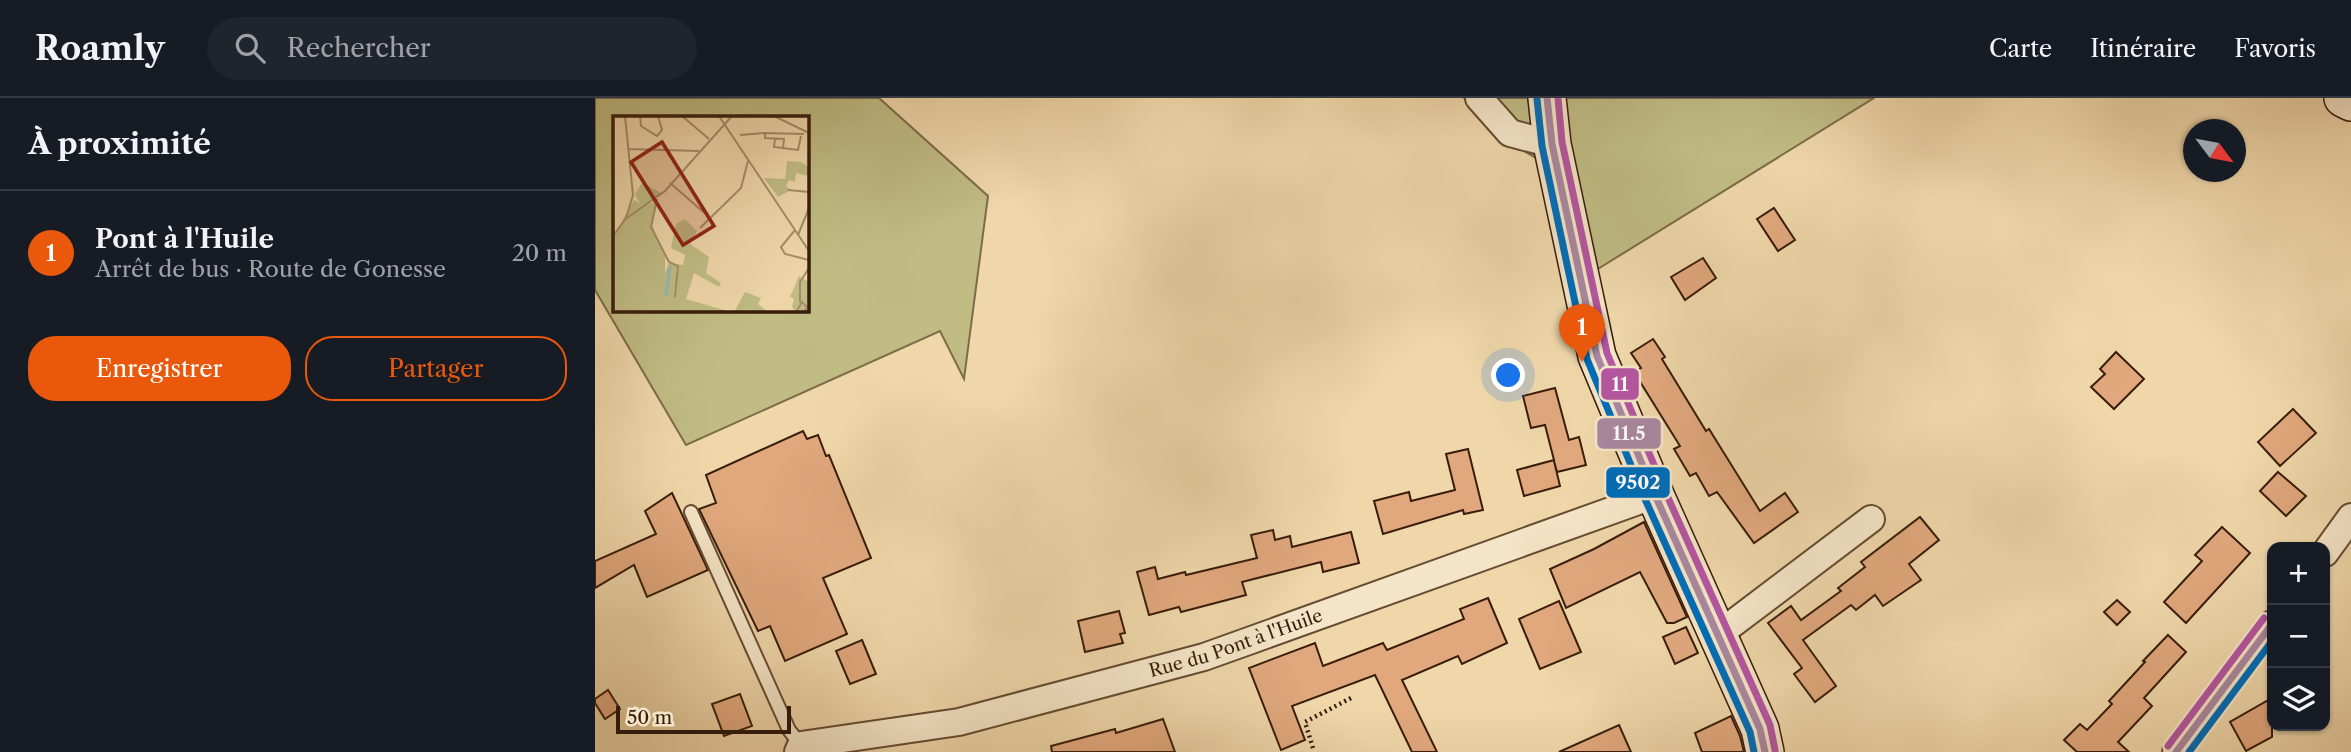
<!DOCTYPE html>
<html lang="fr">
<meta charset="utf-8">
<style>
body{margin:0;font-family:"Libre Caslon Text",serif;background:#20242c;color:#f1f3f6}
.controls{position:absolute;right:21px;bottom:21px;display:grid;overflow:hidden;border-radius:14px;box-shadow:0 2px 5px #0004}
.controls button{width:63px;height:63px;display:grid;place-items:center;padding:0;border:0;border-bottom:2px solid #363941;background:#171b24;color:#f1f3f6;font:35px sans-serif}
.compass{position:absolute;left:1588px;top:21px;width:63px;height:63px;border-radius:50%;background:#171b24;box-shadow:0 2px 5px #0004;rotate:122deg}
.scale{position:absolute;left:21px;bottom:18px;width:175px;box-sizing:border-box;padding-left:7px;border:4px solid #391d0b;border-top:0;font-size:19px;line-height:24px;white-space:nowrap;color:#391d0b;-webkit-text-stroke:5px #f5e5c8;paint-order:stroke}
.you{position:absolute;left:914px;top:278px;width:24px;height:24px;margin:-18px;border:5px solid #fff;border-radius:50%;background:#1a73e8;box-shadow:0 0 0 10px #1a73e833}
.badge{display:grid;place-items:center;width:46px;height:46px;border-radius:50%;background:#ea580c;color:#fff;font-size:23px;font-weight:700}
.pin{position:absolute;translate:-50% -58px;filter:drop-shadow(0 2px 4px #0008)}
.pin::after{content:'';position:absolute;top:37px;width:24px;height:21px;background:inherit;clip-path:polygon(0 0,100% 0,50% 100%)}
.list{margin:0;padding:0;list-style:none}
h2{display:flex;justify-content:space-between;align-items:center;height:91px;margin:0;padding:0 28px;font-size:30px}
h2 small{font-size:23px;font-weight:400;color:#9ea1a6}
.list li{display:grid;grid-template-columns:46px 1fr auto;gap:21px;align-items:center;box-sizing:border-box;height:126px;padding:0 28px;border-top:2px solid #363941}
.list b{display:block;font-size:26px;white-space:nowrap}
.list p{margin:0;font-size:23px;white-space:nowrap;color:#9ea1a6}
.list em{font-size:23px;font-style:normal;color:#9ea1a6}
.actions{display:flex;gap:14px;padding:21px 28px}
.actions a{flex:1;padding:16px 0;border:2px solid #ea580c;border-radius:28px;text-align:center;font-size:24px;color:#ea580c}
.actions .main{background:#ea580c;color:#fff}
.icon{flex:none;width:38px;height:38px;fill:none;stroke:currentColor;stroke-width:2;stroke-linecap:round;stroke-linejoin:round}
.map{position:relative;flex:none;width:1756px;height:654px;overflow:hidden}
header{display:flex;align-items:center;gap:42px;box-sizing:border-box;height:98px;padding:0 35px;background:#171b24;border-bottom:2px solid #363941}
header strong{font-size:33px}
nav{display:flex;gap:38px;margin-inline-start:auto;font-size:24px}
.search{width:490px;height:63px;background:#20242c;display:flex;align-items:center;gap:18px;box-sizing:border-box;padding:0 24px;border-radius:38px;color:#9ea1a6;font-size:26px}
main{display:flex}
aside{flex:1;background:#171b24}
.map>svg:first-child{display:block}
.green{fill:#c0bc84;stroke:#7c6c48;stroke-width:2;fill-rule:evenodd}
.building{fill:#e1a87e;stroke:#391d0b;stroke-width:2}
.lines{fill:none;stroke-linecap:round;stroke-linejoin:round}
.lane-casing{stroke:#664c33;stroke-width:16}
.street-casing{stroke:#664c33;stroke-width:30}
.secondary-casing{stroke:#391d0b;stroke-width:40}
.path{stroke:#391d0b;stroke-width:4.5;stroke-dasharray:2 3.5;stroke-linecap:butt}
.lane{stroke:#f5e5c8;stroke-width:12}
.street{stroke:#f5e5c8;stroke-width:26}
.secondary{stroke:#f5e5c8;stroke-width:37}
.bus-1-casing{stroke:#f5e5c8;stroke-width:12}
.bus-2-casing{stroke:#f5e5c8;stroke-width:12}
.bus-3-casing{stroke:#f5e5c8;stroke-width:12}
.bus-1{stroke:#a988a0;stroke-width:7}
.bus-2{stroke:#006db8;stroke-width:7}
.bus-3{stroke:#b456a1;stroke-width:7}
.labels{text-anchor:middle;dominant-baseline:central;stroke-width:5;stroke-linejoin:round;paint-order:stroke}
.street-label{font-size:18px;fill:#391d0b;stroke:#f5e5c8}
.inset-river{fill:none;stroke:#9ab9ac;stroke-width:3.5}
.inset-road{fill:none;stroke:#a68d6a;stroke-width:2}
.view{fill:#8f2418;fill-opacity:0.15;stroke:#8f2418;stroke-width:3.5}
.inset-edge{fill:none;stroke:#391d0b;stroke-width:3.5}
.line-badge{stroke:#f5e5c8;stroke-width:2.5}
.badge-label{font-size:19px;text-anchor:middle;font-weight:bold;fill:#fff}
</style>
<header>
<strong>Roamly</strong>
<div class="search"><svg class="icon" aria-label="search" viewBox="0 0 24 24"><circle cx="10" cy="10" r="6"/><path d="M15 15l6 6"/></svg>Rechercher</div>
<nav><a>Carte</a><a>Itinéraire</a><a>Favoris</a></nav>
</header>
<main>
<aside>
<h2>À proximité<small></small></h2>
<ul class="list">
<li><span class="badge">1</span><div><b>Pont à l'Huile</b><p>Arrêt de bus · Route de Gonesse</p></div><em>20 m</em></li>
</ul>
<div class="actions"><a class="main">Enregistrer</a><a>Partager</a></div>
</aside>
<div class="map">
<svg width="1756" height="654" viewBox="0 0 1756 654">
<rect width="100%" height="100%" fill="#efd7aa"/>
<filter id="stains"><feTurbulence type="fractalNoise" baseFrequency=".00286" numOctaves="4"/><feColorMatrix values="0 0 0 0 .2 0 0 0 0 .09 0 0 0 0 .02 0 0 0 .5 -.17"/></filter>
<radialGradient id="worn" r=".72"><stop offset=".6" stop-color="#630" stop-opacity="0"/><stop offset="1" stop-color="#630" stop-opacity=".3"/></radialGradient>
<g class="green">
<path d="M 0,0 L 284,0 L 393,98 L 369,281 L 345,233 L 91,347 L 0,192 ZM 19,19 L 212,19 L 212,212 L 19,212 Z"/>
<path d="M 869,0 L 933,0 L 943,61 L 908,41 Z"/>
<path d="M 964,0 L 1279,0 L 998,174 Z"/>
</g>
<g class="building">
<path d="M 1179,110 L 1200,142 L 1183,153 L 1162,121 Z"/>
<path d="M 1108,160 L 1121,180 L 1090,202 L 1076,179 Z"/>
<path d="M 1058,241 L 1070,259 L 1067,261 L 1111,333 L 1114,331 L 1165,413 L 1190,395 L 1203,414 L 1159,445 L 1122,394 L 1114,398 L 1101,375 L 1095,378 L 1079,351 L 1085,348 L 1039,274 L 1046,270 L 1036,255 Z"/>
<path d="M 1521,254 L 1549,281 L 1519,311 L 1496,289 L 1510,276 L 1505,271 Z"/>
<path d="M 960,290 L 974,342 L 984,339 L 991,367 L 962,374 L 959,363 L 965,388 L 929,398 L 922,372 L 959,362 L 950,327 L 936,330 L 928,298 Z"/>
<path d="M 1698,311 L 1721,335 L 1685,368 L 1663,344 Z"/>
<path d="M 208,333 L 212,341 L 223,337 L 231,358 L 234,357 L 276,460 L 228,480 L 252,536 L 190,563 L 175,528 L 163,533 L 104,411 L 121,405 L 111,377 Z"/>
<path d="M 873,351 L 888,412 L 869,416 L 868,412 L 788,436 L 779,403 L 814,394 L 816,403 L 860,392 L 851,356 Z"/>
<path d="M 1683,374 L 1711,398 L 1691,418 L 1665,393 Z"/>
<path d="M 77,395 L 113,472 L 52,499 L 39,467 L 0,490 L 0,463 L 61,436 L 50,413 Z"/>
<path d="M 1325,419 L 1344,442 L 1314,466 L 1326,482 L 1288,508 L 1280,497 L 1261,512 L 1256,507 L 1208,542 L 1241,588 L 1220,604 L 1199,576 L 1207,570 L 1173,525 L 1196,508 L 1206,522 L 1246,493 L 1243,490 L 1270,469 L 1266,464 Z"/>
<path d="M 1049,424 L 1092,519 L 1079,525 L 1072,525 L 1045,474 L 971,510 L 955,471 L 999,451 Z"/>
<path d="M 1627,429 L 1655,455 L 1591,525 L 1569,504 L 1607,463 L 1600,457 Z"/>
<path d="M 678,432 L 680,442 L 695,438 L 697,449 L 756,434 L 764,465 L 728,474 L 726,464 L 647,484 L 651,497 L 586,514 L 584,509 L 554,517 L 542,474 L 560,469 L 563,481 L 590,474 L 591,477 L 662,460 L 656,437 Z"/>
<path d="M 893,500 L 912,545 L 867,566 L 863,558 L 807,582 L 842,654 L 817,654 L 780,577 L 697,608 L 710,642 L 686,652 L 654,570 L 720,545 L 728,568 L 788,545 L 792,552 L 869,521 L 865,511 Z"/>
<path d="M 1522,502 L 1535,514 L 1522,527 L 1509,514 Z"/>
<path d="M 964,503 L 986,554 L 945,571 L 924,521 Z"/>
<path d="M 524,513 L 530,535 L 525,536 L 528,545 L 490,554 L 483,523 Z"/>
<path d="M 1091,529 L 1103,555 L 1080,566 L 1068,539 Z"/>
<path d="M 1573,537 L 1591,554 L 1549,600 L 1557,608 L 1523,644 L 1534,654 L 1482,654 L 1469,642 L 1485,626 L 1492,632 L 1517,606 L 1514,603 L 1550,564 L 1548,563 Z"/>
<path d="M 267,542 L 281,576 L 255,586 L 241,553 Z"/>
<path d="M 13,592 L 25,611 L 10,621 L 0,605 L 0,601 Z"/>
<path d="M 145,596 L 157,628 L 129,638 L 117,606 Z"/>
<path d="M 1677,600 L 1677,639 L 1651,653 L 1635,624 Z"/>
<path d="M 1136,618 L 1145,638 L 1149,654 L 1107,654 L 1100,635 Z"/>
<path d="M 568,621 L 580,654 L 457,654 L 456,648 L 520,631 L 521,635 Z"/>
<path d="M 1024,627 L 1036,654 L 964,654 Z"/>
</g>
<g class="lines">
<g class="lane-casing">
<path id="lane" d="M 96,414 L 194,632 L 206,647"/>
</g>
<g class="street-casing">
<g id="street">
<path d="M 884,0 L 915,35 L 957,46"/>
<path d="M 1730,455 L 1756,419"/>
<path d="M 1124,536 L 1276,421"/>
<path id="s1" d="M 203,654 L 206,647 L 364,624 L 609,559 L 1060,397"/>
<path d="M 1581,654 L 1677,526"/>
</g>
</g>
<g class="secondary-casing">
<g id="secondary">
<path d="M 952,0 L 957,46 L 1002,258 L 1060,397 L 1165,631 L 1170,654"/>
<path d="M 1748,0 L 1756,4"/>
</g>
</g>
<path class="path" d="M 718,650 L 710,624 L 758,599"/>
<use href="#lane" class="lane"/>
<use href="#street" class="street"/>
<use href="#secondary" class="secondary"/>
<g class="bus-1-casing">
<g id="bus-1">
<path d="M 952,0 L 957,46 L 1002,258 L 1060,397 L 1165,631 L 1170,654"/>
<path d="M 1581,654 L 1677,526"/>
</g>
</g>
<g class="bus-2-casing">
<g id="bus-2">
<path d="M 942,1 L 947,48 L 992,261 L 1050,401 L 1155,634 L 1159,654"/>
<path d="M 1594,654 L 1677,543"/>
</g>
</g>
<g class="bus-3-casing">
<g id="bus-3">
<path d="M 963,0 L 967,44 L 1012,255 L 1070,393 L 1175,627 L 1180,652"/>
<path d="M 1573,648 L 1669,520"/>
</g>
</g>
<use href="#bus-1" class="bus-1"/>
<use href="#bus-2" class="bus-2"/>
<use href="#bus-3" class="bus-3"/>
</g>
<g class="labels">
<g class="street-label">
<text stroke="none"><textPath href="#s1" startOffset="455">Rue du Pont à l'Huile</textPath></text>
</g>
</g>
<g transform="translate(18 18)">
<rect width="196" height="196" fill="#efd7aa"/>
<path d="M 174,45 L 188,46 L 196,51 L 196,60 L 183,57 L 182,66 L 176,64 L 173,70 L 178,74 L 165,81 L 151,62 L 172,63 ZM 29,67 L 49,77 L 31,91 L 45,83 L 39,109 L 52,140 L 52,157 L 56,147 L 70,149 L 72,139 L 58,132 L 63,108 L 72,103 L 84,115 L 77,128 L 96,141 L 93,157 L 108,167 L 106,171 L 81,157 L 73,183 L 118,196 L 0,196 L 0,121 L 21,84 L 27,88 L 22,78 ZM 186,160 L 196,166 L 196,196 L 182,196 L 179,190 L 181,183 L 177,181 ZM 132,176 L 148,182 L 145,188 L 155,196 L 121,196 Z" fill="#c0bc84"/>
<path class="inset-river" d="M 53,180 L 57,150"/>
<path class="inset-road" d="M 27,0 L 28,10 L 44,20 L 49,14 L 45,0M 69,0 L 96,23M 106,0 L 196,135M 161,0 L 196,17M 127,19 L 151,17M 162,23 L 161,31 L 185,34 L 188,20M 170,32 L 171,23 L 152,22 L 152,17 L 191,18M 15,33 L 86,35M 57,67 L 95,100M 175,74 L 196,76M 44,83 L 38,111 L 56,146 L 65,150 L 62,181M 14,102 L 52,75 L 119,0M 87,112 L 128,72 L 135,45M 182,114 L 168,131 L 172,138 L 196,144M 185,119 L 196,92M 0,120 L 13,102 L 20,79 L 12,0M 187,187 L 187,166 L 196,152M 183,196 L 189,186 L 194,191 L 191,196"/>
<path class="view" d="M 49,26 L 101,110 L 70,129 L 18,46 Z"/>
<rect width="196" height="196" class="inset-edge"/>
</g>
<g class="line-badge">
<rect x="1005" y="269" width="40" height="34" rx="7" fill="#b456a1"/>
<rect x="1001" y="319" width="66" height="33" rx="7" fill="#a988a0"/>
<rect x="1010" y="368" width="66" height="33" rx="7" fill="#006db8"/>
</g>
<g class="badge-label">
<text x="1025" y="293">11</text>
<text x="1034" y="342">11.5</text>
<text x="1043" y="391">9502</text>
</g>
<rect width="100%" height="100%" filter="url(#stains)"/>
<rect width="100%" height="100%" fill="url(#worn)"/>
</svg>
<div class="controls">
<button>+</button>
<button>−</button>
<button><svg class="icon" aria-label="layers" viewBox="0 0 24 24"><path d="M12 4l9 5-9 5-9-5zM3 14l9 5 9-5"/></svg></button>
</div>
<svg class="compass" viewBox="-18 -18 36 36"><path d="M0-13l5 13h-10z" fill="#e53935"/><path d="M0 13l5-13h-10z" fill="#9ea1a6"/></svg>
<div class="scale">50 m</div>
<div class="you"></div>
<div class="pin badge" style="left:987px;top:264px">1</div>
</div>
</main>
